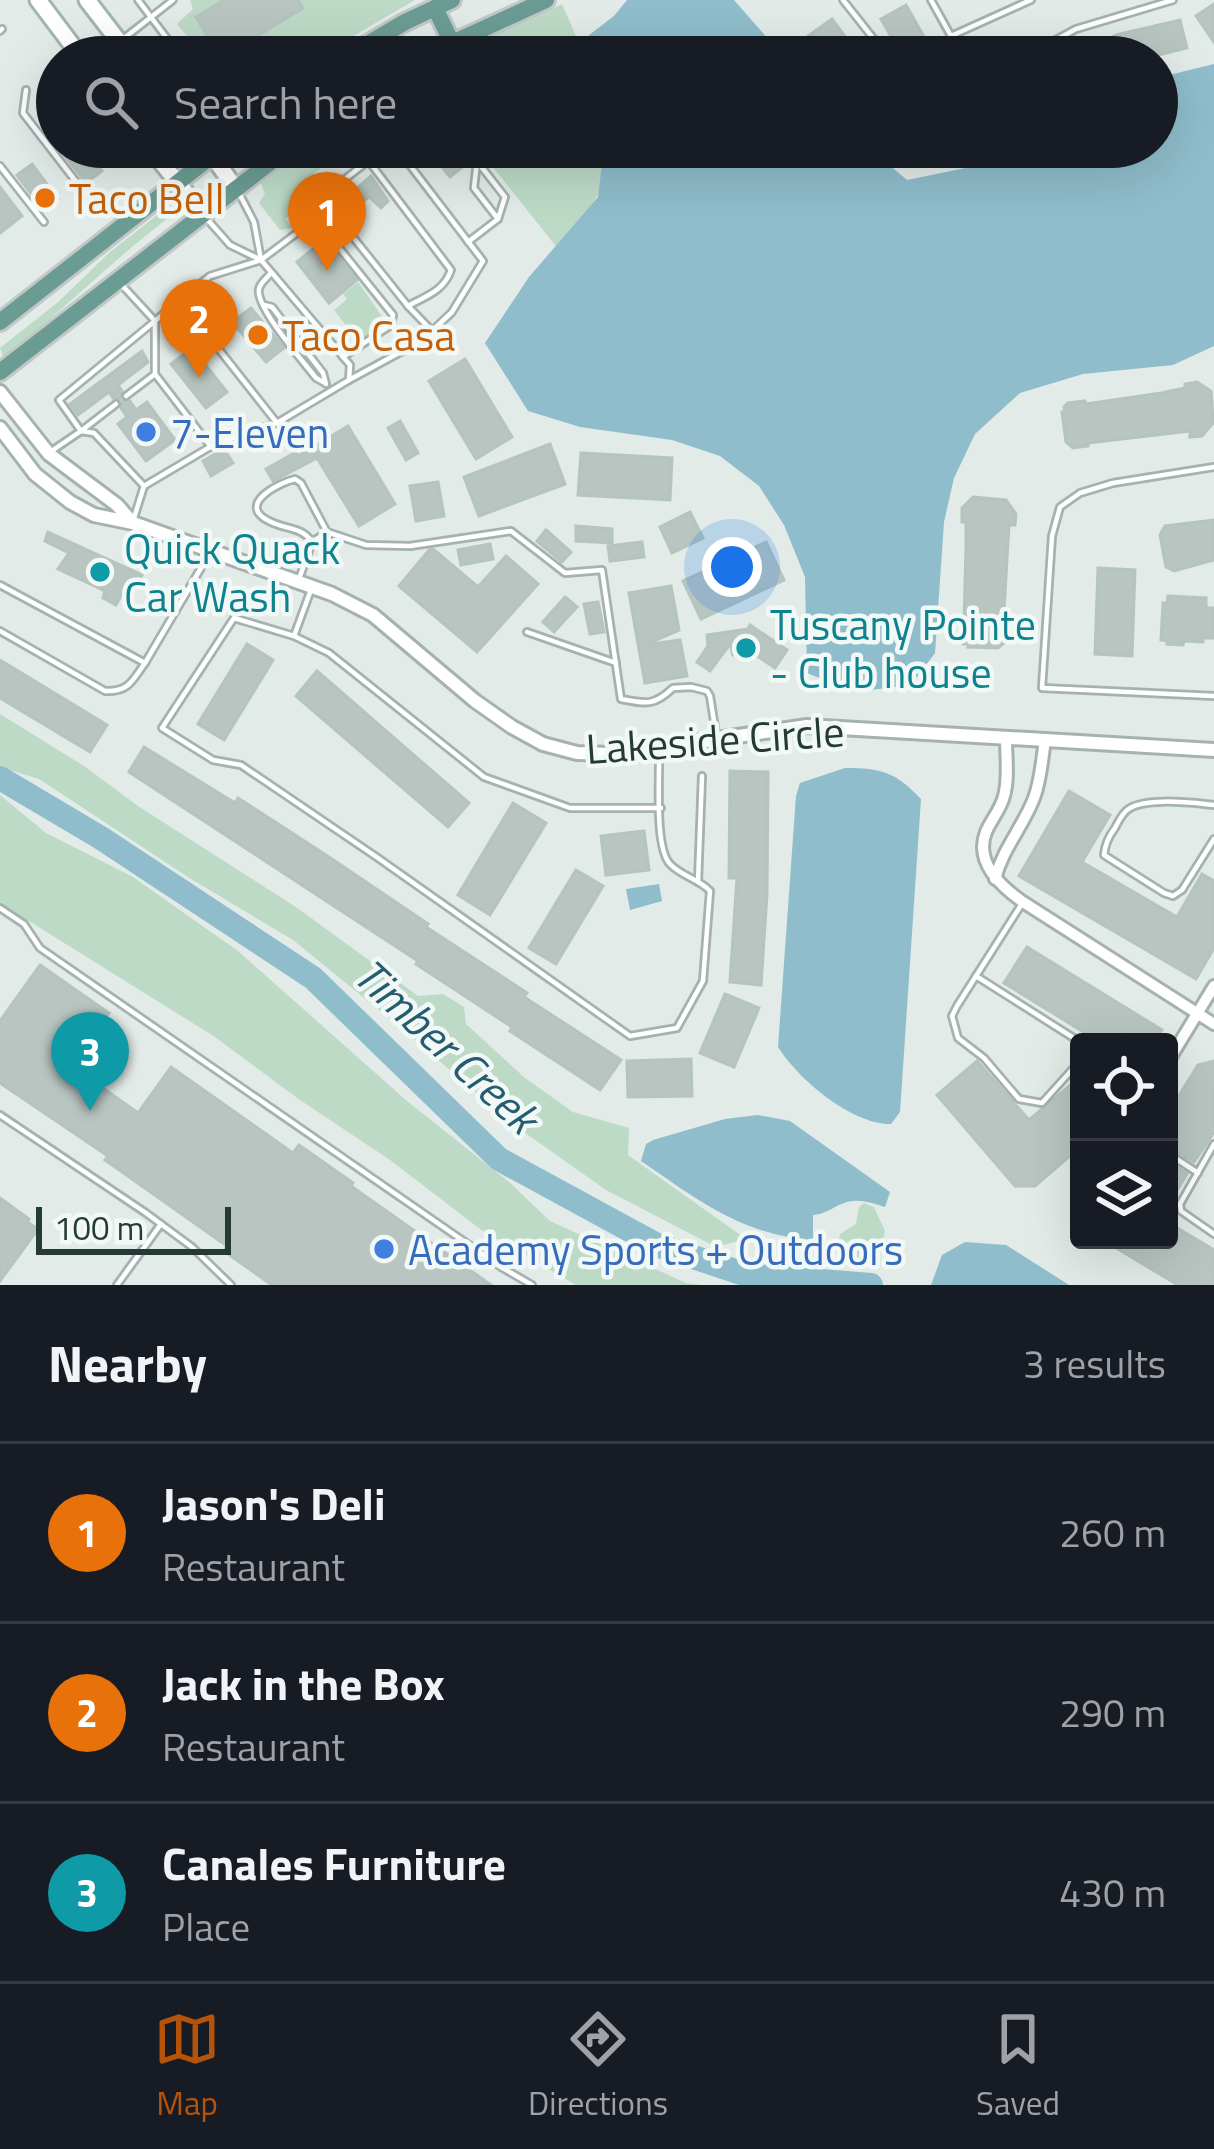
<!DOCTYPE html>
<style>
body{margin:0;font-family:"Titillium Web",sans-serif;background:#242831;color:#f1f3f6}
.controls{position:absolute;right:36px;bottom:36px;display:grid;overflow:hidden;border-radius:12px;box-shadow:0 12px 48px #0002}
.controls button{width:108px;height:108px;display:grid;place-items:center;padding:0;border:0;border-bottom:3px solid #363941;background:#171b24;color:#f1f3f6;font:60px sans-serif}
.scale{position:absolute;left:36px;bottom:30px;width:195px;box-sizing:border-box;padding-left:12px;border:6px solid #243a36;border-top:0;font-size:33px;line-height:42px;white-space:nowrap;color:#243a36;-webkit-text-stroke:9px #f2f8f5;paint-order:stroke}
.you{position:absolute;left:732px;top:567px;width:42px;height:42px;margin:-30px;border:9px solid #fff;border-radius:50%;background:#1a73e8;box-shadow:0 0 0 18px #1a73e833}
.badge{display:grid;place-items:center;width:78px;height:78px;border-radius:50%;background:#b45309;color:#fff;font-size:39px;font-weight:700}
.pin{position:absolute;translate:-50% -99px;filter:drop-shadow(0 3px 6px #0008)}
.pin::after{content:'';position:absolute;top:63px;width:42px;height:36px;background:inherit;clip-path:polygon(0 0,100% 0,50% 100%)}
.list{margin:0;padding:0;list-style:none}
h2{display:flex;justify-content:space-between;align-items:center;height:156px;margin:0;padding:0 48px;font-size:51px}
h2 small{font-size:39px;font-weight:400;color:#9ea1a6}
.list li{display:grid;grid-template-columns:78px 1fr auto;gap:36px;align-items:center;box-sizing:border-box;height:180px;padding:0 48px;border-top:3px solid #363941}
.list b{display:block;font-size:45px;white-space:nowrap}
.list p{margin:0;font-size:39px;white-space:nowrap;color:#9ea1a6}
.list em{font-size:39px;font-style:normal;color:#9ea1a6}
.icon{flex:none;width:66px;height:66px;fill:none;stroke:currentColor;stroke-width:2;stroke-linecap:round;stroke-linejoin:round}
.map{position:relative;flex:none;width:1214px;height:1285px;overflow:hidden}
.search{position:absolute;background:#171b24;box-shadow:0 12px 48px #0002;left:36px;right:36px;top:36px;height:132px;display:flex;align-items:center;gap:30px;box-sizing:border-box;padding:0 42px;border-radius:66px;color:#9ea1a6;font-size:45px}
.sheet{height:696px;background:#171b24}
nav{display:flex;justify-content:space-around;align-items:center;box-sizing:border-box;height:168px;border-top:3px solid #363941;background:#171b24;font-size:33px;color:#9ea1a6}
nav a{display:grid;justify-items:center;gap:6px}
nav .on{color:#b45309}
.map>svg:first-child{display:block}
.green{fill:#bddac7}
.water{fill:#8fbdcb}
.lines{fill:none;stroke-linecap:round;stroke-linejoin:round}
.river{stroke:#8fbdcb;stroke-width:24}
.building{fill:#b8c5c1;stroke:#b5c4bf;stroke-width:3}
.service-casing{stroke:#a5b2af;stroke-width:10}
.minor-casing{stroke:#a5b2af;stroke-width:16}
.tertiary-casing{stroke:#a5b2af;stroke-width:18}
.secondary-casing{stroke:#a2b5b0;stroke-width:21}
.primary-casing{stroke:#c2c8c7;stroke-width:22}
.service{stroke:#fff;stroke-width:4.5}
.minor{stroke:#fff;stroke-width:10}
.tertiary{stroke:#fff;stroke-width:12}
.secondary{stroke:#fff;stroke-width:15}
.primary{stroke:#6b9c93;stroke-width:16}
.food-dot{fill:#e8710a;stroke:#f2f8f5;stroke-width:4.5}
.shop-dot{fill:#3f7fe0;stroke:#f2f8f5;stroke-width:4.5}
.culture-dot{fill:#0f9aa8;stroke:#f2f8f5;stroke-width:4.5}
.labels{text-anchor:middle;dominant-baseline:central;stroke-width:9;stroke-linejoin:round;paint-order:stroke}
.food-label{font-size:42px;fill:#c56008;stroke:#f2f8f5;text-anchor:start}
.shop-label{font-size:42px;fill:#366cbe;stroke:#f2f8f5;text-anchor:start}
.culture-label{font-size:42px;fill:#0d838f;stroke:#f2f8f5;text-anchor:start}
.street-label{font-size:42px;fill:#243a36;stroke:#f2f8f5}
.water-label{font-size:45px;font-style:italic;fill:#245d70;stroke:#f2f8f5}
</style>
<div class="map">
<svg width="1214" height="1285" viewBox="0 0 1214 1285">
<rect width="100%" height="100%" fill="#e2ebe8"/>
<g class="green">
<path d="M 190,0 L 415,0 L 317,57 L 204,57 L 177,24 L 193,9 Z"/>
<path d="M 562,4 L 585,57 L 464,57 L 463,52 L 473,43 Z"/>
<path d="M 306,147 L 347,147 L 306,180 L 312,189 L 308,194 L 298,196 L 293,212 L 285,219 L 293,228 L 280,230 L 259,203 L 265,194 L 261,183 Z"/>
<path d="M 477,147 L 607,147 L 602,188 L 581,222 L 558,249 Z"/>
<path d="M 170,205 L 176,211 L 173,214 C 114,259 62,311 4,358 L 0,348 L 57,303 L 110,252 Z"/>
<path d="M 358,282 L 383,318 L 378,331 L 359,342 L 334,310 L 347,299 L 343,294 Z"/>
<path d="M 0,714 L 84,766 L 138,806 L 296,907 L 418,996 L 443,994 L 464,1007 L 466,1024 L 525,1078 L 573,1112 L 629,1128 L 628,1155 L 746,1239 L 716,1247 L 606,1190 L 507,1120 L 411,1036 L 293,940 L 191,879 L 39,779 L 0,767 Z"/>
<path d="M 0,795 L 46,833 L 133,877 L 238,951 L 407,1101 L 509,1182 L 550,1221 L 686,1283 L 701,1285 L 576,1285 L 480,1229 L 390,1160 L 300,1100 L 215,1037 L 0,903 Z"/>
<path d="M 864,1203 L 874,1207 L 885,1231 L 881,1250 L 858,1258 L 837,1249 L 840,1234 L 856,1224 L 859,1207 Z"/>
</g>
<g class="water">
<path d="M 627,0 L 734,0 L 784,57 L 586,57 L 580,42 L 614,16 Z"/>
<path d="M 1214,64 L 1214,346 L 1173,365 L 1083,374 L 1020,393 L 975,434 L 954,478 L 944,522 L 935,653 L 911,685 L 854,692 L 807,673 L 805,577 L 784,525 L 759,486 L 720,456 L 672,440 L 580,427 L 528,411 L 485,343 L 529,277 L 598,197 L 604,147 L 868,147 L 907,180 L 1009,159 L 1028,147 L 1157,147 L 1157,78 Z"/>
<path d="M 845,768 C 882,768 895,772 921,799 L 900,1112 L 891,1124 C 852,1125 798,1079 778,1047 L 796,796 L 800,783 Z"/>
<path d="M 659,884 L 662,901 L 630,910 L 626,889 Z"/>
<path d="M 758,1115 L 790,1121 L 890,1192 L 885,1207 C 875,1204 863,1200 853,1201 C 838,1202 829,1214 813,1215 L 813,1240 C 742,1235 698,1200 641,1161 L 646,1144 L 653,1140 L 725,1119 Z"/>
<path d="M 965,1242 L 1006,1245 L 1069,1285 L 931,1285 L 942,1255 Z"/>
</g>
<g class="lines">
<path class="river" d="M 0,778 L 101,838 L 313,978 L 499,1159 L 657,1245 L 747,1275 L 871,1285"/>
</g>
<g class="building">
<path d="M 224,0 L 298,0 L 303,8 L 257,36 L 267,52 L 259,57 L 220,57 L 196,17 Z"/>
<path d="M 1214,4 L 1214,42 L 1196,16 Z"/>
<path d="M 906,5 L 924,37 L 899,50 L 881,19 Z"/>
<path d="M 832,19 L 860,57 L 824,57 L 808,36 Z"/>
<path d="M 1180,20 L 1187,48 L 1150,57 L 1073,57 L 1116,35 Z"/>
<path d="M 58,147 L 83,147 L 102,171 L 86,183 Z"/>
<path d="M 426,147 L 459,147 L 469,162 L 450,177 Z"/>
<path d="M 32,164 L 58,199 L 43,210 L 17,175 Z"/>
<path d="M 371,176 L 388,201 L 381,208 L 369,197 L 363,201 L 356,189 Z"/>
<path d="M 0,187 L 22,216 L 0,233 Z"/>
<path d="M 324,240 L 357,280 L 329,303 L 297,262 Z"/>
<path d="M 251,308 L 284,348 L 266,362 L 232,322 Z"/>
<path d="M 192,348 L 227,392 L 206,408 L 171,364 Z"/>
<path d="M 142,351 L 148,362 L 118,385 L 122,391 L 120,399 L 113,398 L 109,392 L 78,415 L 70,404 Z"/>
<path d="M 465,359 L 512,437 L 476,459 L 429,381 Z"/>
<path d="M 1197,382 L 1211,391 L 1212,402 L 1213,423 L 1202,436 L 1190,437 L 1190,431 L 1088,443 L 1088,446 L 1073,448 L 1066,442 L 1062,412 L 1065,412 L 1064,407 L 1068,403 L 1085,401 L 1086,404 L 1161,393 L 1185,388 L 1185,384 Z"/>
<path d="M 122,401 L 130,401 L 136,410 L 147,402 L 175,440 L 146,461 L 118,424 L 127,417 L 121,408 Z"/>
<path d="M 400,421 L 418,453 L 406,460 L 388,428 Z"/>
<path d="M 348,426 L 395,504 L 359,526 L 317,458 L 273,481 L 266,469 L 296,452 L 298,456 Z"/>
<path d="M 550,444 L 565,484 L 479,516 L 464,477 Z"/>
<path d="M 224,449 L 233,463 L 211,476 L 203,461 Z"/>
<path d="M 581,453 L 672,458 L 670,500 L 578,495 Z"/>
<path d="M 438,482 L 444,516 L 416,521 L 410,486 Z"/>
<path d="M 973,497 L 1006,500 L 1016,514 L 1015,525 L 1009,525 L 1003,627 L 1007,627 L 1005,642 L 998,648 L 968,647 L 969,644 L 963,644 L 961,639 L 961,622 L 964,622 L 966,547 L 966,522 L 962,522 L 962,508 Z"/>
<path d="M 690,512 L 703,538 L 672,553 L 660,527 Z"/>
<path d="M 1214,520 L 1214,560 L 1174,571 L 1166,567 L 1160,535 L 1165,526 Z"/>
<path d="M 576,526 L 612,529 L 612,543 L 576,541 Z"/>
<path d="M 546,530 L 571,552 L 562,562 L 537,541 Z"/>
<path d="M 48,532 L 142,575 L 137,585 L 128,583 L 116,605 L 103,598 L 105,591 L 58,569 L 69,553 L 45,541 Z"/>
<path d="M 642,542 L 644,557 L 610,561 L 608,546 Z"/>
<path d="M 766,542 L 784,580 L 701,619 L 683,581 Z"/>
<path d="M 490,544 L 493,559 L 461,565 L 458,550 Z"/>
<path d="M 433,549 L 478,587 L 506,556 L 538,584 L 477,652 L 399,586 L 429,550 Z"/>
<path d="M 1098,568 L 1135,570 L 1132,656 L 1095,654 Z"/>
<path d="M 671,586 L 679,630 L 645,645 L 680,640 L 687,676 L 645,683 L 629,593 Z"/>
<path d="M 1168,596 L 1206,598 L 1206,608 L 1214,608 L 1214,638 L 1203,638 L 1203,642 L 1184,641 L 1183,645 L 1167,644 L 1167,641 L 1161,640 L 1163,603 L 1167,603 Z"/>
<path d="M 565,597 L 577,607 L 554,632 L 543,622 Z"/>
<path d="M 598,602 L 604,632 L 590,634 L 584,604 Z"/>
<path d="M 750,625 L 787,650 L 775,668 L 750,651 L 733,655 L 730,644 L 710,671 L 697,662 L 708,646 L 707,635 L 748,629 Z"/>
<path d="M 247,644 L 273,660 L 224,740 L 198,724 Z"/>
<path d="M 0,660 L 107,725 L 90,752 L 0,698 Z"/>
<path d="M 317,671 L 469,803 L 448,827 L 296,696 Z"/>
<path d="M 144,747 L 235,803 L 238,798 L 329,857 L 428,924 L 426,927 L 527,993 L 524,997 L 621,1060 L 600,1090 L 510,1031 L 512,1027 L 416,964 L 418,961 L 129,772 Z"/>
<path d="M 730,771 L 768,772 L 767,894 L 761,985 L 730,982 L 737,878 L 729,878 Z"/>
<path d="M 1069,791 L 1110,815 L 1082,862 L 1177,917 L 1202,874 L 1214,881 L 1214,948 L 1196,979 L 1019,876 Z"/>
<path d="M 513,803 L 546,823 L 490,915 L 458,895 Z"/>
<path d="M 644,831 L 649,870 L 606,875 L 601,836 Z"/>
<path d="M 576,870 L 603,886 L 556,964 L 529,948 Z"/>
<path d="M 1027,947 L 1162,1030 L 1154,1042 L 1100,1042 L 1004,983 Z"/>
<path d="M 40,965 L 109,1013 L 72,1066 L 138,1113 L 171,1067 L 293,1153 L 299,1145 L 353,1183 L 351,1186 L 491,1285 L 272,1285 L 224,1251 L 227,1246 L 105,1160 L 108,1156 L 0,1083 L 0,1021 Z"/>
<path d="M 725,994 L 759,1008 L 734,1067 L 700,1053 Z"/>
<path d="M 691,1059 L 692,1096 L 628,1097 L 627,1061 Z"/>
<path d="M 977,1061 L 1029,1120 L 1079,1078 L 1079,1148 L 1035,1186 L 1015,1186 L 937,1095 Z"/>
<path d="M 1214,1061 L 1214,1132 L 1194,1162 L 1169,1147 L 1169,1112 L 1198,1065 Z"/>
<path d="M 1169,1162 L 1187,1174 L 1169,1203 Z"/>
<path d="M 0,1198 L 29,1219 L 27,1222 L 38,1229 L 0,1281 Z"/>
<path d="M 1169,1223 L 1214,1250 L 1214,1285 L 1178,1285 L 1103,1240 L 1169,1240 Z"/>
</g>
<g class="lines">
<g class="service-casing">
<g id="service">
<path d="M 138,0 L 181,57"/>
<path d="M 843,0 L 888,57"/>
<path d="M 931,0 L 951,36 L 1031,0"/>
<path d="M 0,31 L 2,29"/>
<path d="M 123,39 L 173,0"/>
<path d="M 1024,57 L 1076,29 L 1173,0"/>
<path d="M 26,90 L 23,113 L 84,192"/>
<path d="M 396,147 L 483,261 L 452,312 L 432,331"/>
<path d="M 466,147 L 505,197 L 498,219 L 468,242"/>
<path d="M 368,160 L 451,270 C 444,291 426,296 408,306"/>
<path d="M 477,161 L 474,188 L 498,219"/>
<path d="M 0,166 L 44,222"/>
<path d="M 321,197 L 408,306 L 432,331 L 419,342 L 349,380"/>
<path d="M 207,219 L 230,245 L 261,260 L 254,222 L 240,195"/>
<path d="M 316,219 L 393,315 L 391,325 L 343,357"/>
<path d="M 261,260 L 350,365 L 349,380 L 277,423 L 180,300 L 210,276 L 261,260 L 314,220 L 317,201 L 386,147"/>
<path d="M 270,274 C 266,279 260,283 259,289 C 255,307 303,361 316,378 L 325,383"/>
<path d="M 120,283 L 155,321 L 180,300"/>
<path d="M 264,305 L 272,307 L 323,373 L 326,384"/>
<path d="M 126,396 L 155,374"/>
<path d="M 116,404 L 81,431 L 59,400 L 155,321 L 155,374 L 211,447"/>
<path d="M 53,450 L 81,431 L 94,433 L 144,486 L 133,521"/>
<path d="M 1214,467 L 1113,483 L 1080,493 L 1060,507 L 1052,536 L 1042,688 L 1214,696"/>
<path d="M 144,486 L 215,444 L 277,423"/>
<path d="M 312,542 C 301,526 286,530 269,521 C 236,505 278,483 295,479 L 301,483 L 327,532 L 366,545 L 410,546 L 511,531 L 565,573 L 602,570 L 621,699 C 646,704 654,706 673,688 L 691,687 L 707,691 L 710,696 L 716,734"/>
<path d="M 298,582 L 312,542 L 327,532"/>
<path d="M 0,585 L 145,663 L 211,551"/>
<path d="M 0,631 L 105,691 C 129,692 132,681 145,663"/>
<path d="M 527,632 L 616,663"/>
<path d="M 294,636 L 312,587"/>
<path d="M 659,749 C 660,775 654,847 670,864 C 681,876 699,879 710,891 L 703,981 L 677,1028 L 630,1036 L 378,858 L 241,765 L 213,760 L 162,728 L 234,618 L 294,636 L 329,653 L 484,777 L 570,808 L 661,808"/>
<path d="M 1214,805 C 1194,803 1141,796 1126,811 C 1121,816 1118,822 1115,828 C 1108,837 1105,844 1104,855 L 1164,893 L 1173,896 L 1182,890 L 1214,839"/>
<path d="M 698,882 L 702,776"/>
<path d="M 1023,902 L 957,1006 L 952,1016 L 958,1038 L 984,1058 L 1019,1099 L 1042,1103 L 1079,1062"/>
<path d="M 0,908 L 24,924 L 40,948 L 501,1267 L 532,1285"/>
<path d="M 976,976 L 1080,1042"/>
<path d="M 0,1115 L 146,1213 L 192,1247 L 231,1285"/>
<path d="M 1214,1144 L 1180,1204 L 1181,1211 L 1214,1234"/>
<path d="M 1169,1154 L 1198,1173"/>
<path d="M 117,1285 L 161,1224"/>
</g>
</g>
<g class="minor-casing">
<g id="minor">
<path d="M 1006,738 C 1006,756 1009,779 1004,796 C 1001,809 991,820 986,832 C 974,862 1000,886 1023,902 L 1214,1024"/>
<path d="M 995,879 C 1003,848 1023,827 1034,798 C 1041,780 1042,759 1045,740"/>
<path d="M 1169,1060 L 1214,986"/>
</g>
</g>
<g class="tertiary-casing">
<g id="tertiary">
<path d="M 0,392 L 49,454 L 117,505 L 132,522"/>
<path d="M 0,428 L 35,474 L 70,502 L 94,515 L 133,523 L 332,594 L 373,615 L 475,701 L 512,727 L 543,744 L 577,753 L 613,754 L 807,726 L 1214,750"/>
</g>
</g>
<g class="secondary-casing">
<g id="secondary">
<path d="M 38,0 L 81,57"/>
<path d="M 87,0 L 131,57"/>
<path d="M 149,147 L 203,214"/>
<path d="M 206,147 L 236,189"/>
</g>
</g>
<g class="primary-casing">
<g id="primary">
<path d="M 435,8 L 452,43"/>
<path d="M 346,57 L 405,22 L 452,0"/>
<path d="M 422,57 L 546,0"/>
<path d="M 0,322 L 223,147"/>
<path d="M 0,372 L 290,147"/>
</g>
</g>
<use href="#service" class="service"/>
<use href="#minor" class="minor"/>
<use href="#tertiary" class="tertiary"/>
<use href="#secondary" class="secondary"/>
<use href="#primary" class="primary"/>
</g>
<g class="food-dot">
<circle cx="45" cy="198" r="12"/>
<circle cx="258" cy="335" r="12"/>
</g>
<g class="shop-dot">
<circle cx="146" cy="432" r="12"/>
<circle cx="384" cy="1249" r="12"/>
</g>
<g class="culture-dot">
<circle cx="100" cy="572" r="12"/>
<circle cx="746" cy="648" r="12"/>
</g>
<g class="labels">
<g class="food-label">
<text x="69" y="198">Taco Bell</text>
<text x="282" y="335">Taco Casa</text>
</g>
<g class="shop-label">
<text x="170" y="432">7-Eleven</text>
<text x="408" y="1249">Academy Sports + Outdoors</text>
</g>
<g class="culture-label">
<text x="124" y="548">Quick Quack<tspan x="124" dy="48">Car Wash</tspan></text>
<text x="770" y="624">Tuscany Pointe<tspan x="770" dy="48">- Club house</tspan></text>
</g>
<g class="street-label">
<text transform="translate(715 739) rotate(-4)">Lakeside Circle</text>
</g>
<g class="water-label">
<text transform="translate(447 1045) rotate(43)">Timber Creek</text>
</g>
</g>
</svg>
<div class="controls">
<button><svg class="icon" aria-label="locate" viewBox="0 0 24 24"><circle cx="12" cy="12" r="6"/><path d="M12 2v4M12 18v4M2 12h4M18 12h4"/></svg></button>
<button><svg class="icon" aria-label="layers" viewBox="0 0 24 24"><path d="M12 4l9 5-9 5-9-5zM3 14l9 5 9-5"/></svg></button>
</div>
<div class="scale">100 m</div>
<div class="you"></div>
<div class="pin badge" style="left:327px;top:271px;background:#e8710a">1</div>
<div class="pin badge" style="left:199px;top:378px;background:#e8710a">2</div>
<div class="pin badge" style="left:90px;top:1111px;background:#0f9aa8">3</div>
<div class="search"><svg class="icon" aria-label="search" viewBox="0 0 24 24"><circle cx="10" cy="10" r="6"/><path d="M15 15l6 6"/></svg>Search here</div>
</div>
<section class="sheet">
<h2>Nearby<small>3 results</small></h2>
<ul class="list">
<li><span class="badge" style="background:#e8710a">1</span><div><b>Jason's Deli</b><p>Restaurant</p></div><em>260 m</em></li>
<li><span class="badge" style="background:#e8710a">2</span><div><b>Jack in the Box</b><p>Restaurant</p></div><em>290 m</em></li>
<li><span class="badge" style="background:#0f9aa8">3</span><div><b>Canales Furniture</b><p>Place</p></div><em>430 m</em></li>
</ul>
</section>
<nav>
<a class="on"><svg class="icon" aria-label="map" viewBox="0 0 24 24"><path d="M3 6l6-2 6 2 6-2v14l-6 2-6-2-6 2zM9 4v14M15 6v14"/></svg>Map</a>
<a><svg class="icon" aria-label="directions" viewBox="0 0 24 24"><path d="M12 3l9 9-9 9-9-9zM9 14v-3h6M13 9l2 2-2 2"/></svg>Directions</a>
<a><svg class="icon" aria-label="saved" viewBox="0 0 24 24"><path d="M7 4h10v16l-5-4-5 4z"/></svg>Saved</a>
</nav>
